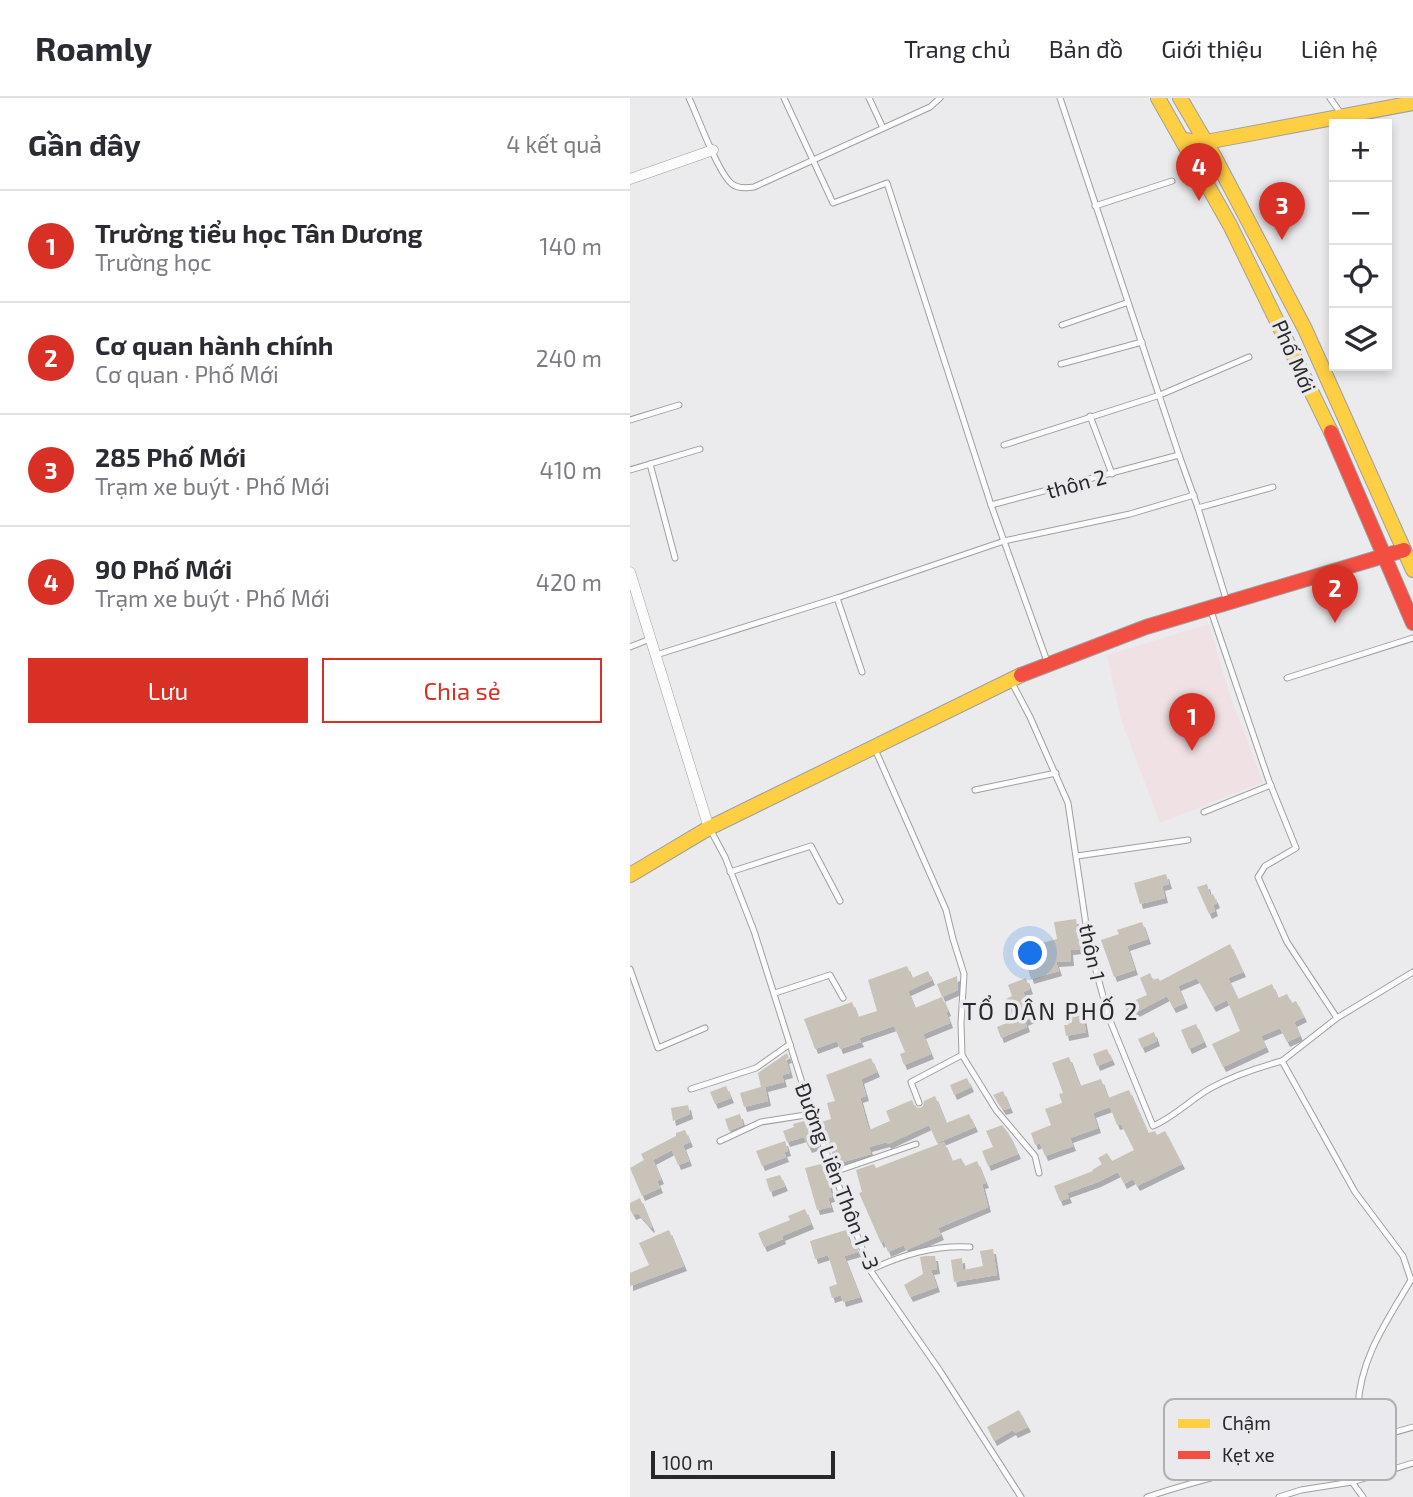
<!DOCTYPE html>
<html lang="vi">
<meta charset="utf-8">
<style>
body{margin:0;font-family:"Exo 2",sans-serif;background:#f2f2f3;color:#2b2b33}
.controls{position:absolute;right:21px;top:21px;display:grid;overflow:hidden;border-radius:0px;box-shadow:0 4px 10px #0003}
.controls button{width:63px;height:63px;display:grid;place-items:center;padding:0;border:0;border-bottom:2px solid #e1e1e2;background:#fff;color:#2b2b33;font:35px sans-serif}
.scale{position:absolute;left:21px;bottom:18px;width:184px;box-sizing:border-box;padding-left:7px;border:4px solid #28282a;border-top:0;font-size:19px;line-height:24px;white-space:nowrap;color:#28282a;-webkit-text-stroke:5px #eaeaee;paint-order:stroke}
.you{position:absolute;left:401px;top:856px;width:24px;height:24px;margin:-18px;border:5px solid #fff;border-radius:50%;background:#1a73e8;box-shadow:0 0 0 10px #1a73e833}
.badge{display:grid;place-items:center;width:46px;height:46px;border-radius:50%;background:#d93025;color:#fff;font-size:23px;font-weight:700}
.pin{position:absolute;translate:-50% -58px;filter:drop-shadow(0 2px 4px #0008)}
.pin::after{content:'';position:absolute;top:37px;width:24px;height:21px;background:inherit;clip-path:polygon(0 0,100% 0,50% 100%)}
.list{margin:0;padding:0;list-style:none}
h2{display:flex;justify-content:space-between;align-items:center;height:91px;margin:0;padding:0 28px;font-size:30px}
h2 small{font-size:23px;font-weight:400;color:#7c7c81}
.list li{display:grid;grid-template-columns:46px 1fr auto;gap:21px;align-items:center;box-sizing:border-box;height:112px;padding:0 28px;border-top:2px solid #e1e1e2}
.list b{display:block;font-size:26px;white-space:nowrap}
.list p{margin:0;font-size:23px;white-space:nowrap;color:#7c7c81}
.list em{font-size:23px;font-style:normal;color:#7c7c81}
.actions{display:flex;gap:14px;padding:21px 28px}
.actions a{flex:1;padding:16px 0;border:2px solid #d93025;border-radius:0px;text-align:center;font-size:24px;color:#d93025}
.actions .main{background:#d93025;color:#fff}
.icon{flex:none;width:38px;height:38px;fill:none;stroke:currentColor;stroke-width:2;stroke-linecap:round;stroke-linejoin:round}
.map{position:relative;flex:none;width:783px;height:1399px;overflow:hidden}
header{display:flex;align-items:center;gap:42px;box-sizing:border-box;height:98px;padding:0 35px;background:#fff;border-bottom:2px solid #e1e1e2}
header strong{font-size:33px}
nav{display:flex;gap:38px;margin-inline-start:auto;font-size:24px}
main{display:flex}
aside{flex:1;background:#fff}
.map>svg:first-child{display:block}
.education{fill:#f0e1e4}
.building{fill:#c8c2b9;filter:url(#shadow)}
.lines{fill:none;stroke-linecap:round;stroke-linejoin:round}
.lane-casing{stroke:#9f9fa1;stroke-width:7}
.street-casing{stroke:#9f9fa1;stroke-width:11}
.slow-casing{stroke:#9f9fa1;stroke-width:16}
.jam-casing{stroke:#9f9fa1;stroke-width:16}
.lane{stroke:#fcfcfc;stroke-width:5}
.street{stroke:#fcfcfc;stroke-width:10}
.slow{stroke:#ffcf43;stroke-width:14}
.jam{stroke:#f24e42;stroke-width:14}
.labels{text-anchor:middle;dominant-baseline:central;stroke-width:7;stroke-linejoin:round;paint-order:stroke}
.street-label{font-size:21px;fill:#28282a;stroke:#eaeaee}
.quarter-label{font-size:24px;letter-spacing:2px;fill:#28282a;stroke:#eaeaee}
.key{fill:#eaeaee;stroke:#b0b0b3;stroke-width:2}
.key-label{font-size:19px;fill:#28282a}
</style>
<header>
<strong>Roamly</strong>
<nav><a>Trang chủ</a><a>Bản đồ</a><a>Giới thiệu</a><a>Liên hệ</a></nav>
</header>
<main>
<aside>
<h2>Gần đây<small>4 kết quả</small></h2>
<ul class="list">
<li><span class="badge">1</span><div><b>Trường tiểu học Tân Dương</b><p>Trường học</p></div><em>140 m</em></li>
<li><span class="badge">2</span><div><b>Cơ quan hành chính</b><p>Cơ quan · Phố Mới</p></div><em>240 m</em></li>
<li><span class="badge">3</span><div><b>285 Phố Mới</b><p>Trạm xe buýt · Phố Mới</p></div><em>410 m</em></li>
<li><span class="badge">4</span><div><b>90 Phố Mới</b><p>Trạm xe buýt · Phố Mới</p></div><em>420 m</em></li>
</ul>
<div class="actions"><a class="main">Lưu</a><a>Chia sẻ</a></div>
</aside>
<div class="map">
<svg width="783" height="1399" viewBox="0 0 783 1399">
<defs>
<filter id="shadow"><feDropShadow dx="3" dy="5" stdDeviation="0" flood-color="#0004"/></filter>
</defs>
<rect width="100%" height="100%" fill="#ebebed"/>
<path class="education" d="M 579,526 L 599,595 L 633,684 L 530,725 L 491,622 L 477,557 Z"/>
<g class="building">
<path d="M 536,776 L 539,786 L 532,788 L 535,800 L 510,806 L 504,785 Z"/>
<path d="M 577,786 L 580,797 L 583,796 L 587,805 L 583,807 L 585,813 L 579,816 L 567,789 Z"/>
<path d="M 446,821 L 450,851 L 440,852 L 441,863 L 426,864 L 429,873 L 401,881 L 396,864 L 402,862 L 398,849 L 427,841 L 424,824 Z"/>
<path d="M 512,824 L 518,841 L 497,848 L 505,872 L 484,879 L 471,842 L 489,836 L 487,832 Z"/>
<path d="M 600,846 L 613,874 L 598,880 L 608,901 L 642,886 L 648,900 L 657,896 L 662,905 L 666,903 L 674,919 L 664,924 L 670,938 L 657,944 L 650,930 L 631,938 L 636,949 L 593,969 L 582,946 L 610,933 L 597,902 L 583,909 L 567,880 L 548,888 L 555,905 L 543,910 L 537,898 L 499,918 L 494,907 L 517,897 L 510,880 L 520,875 L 523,882 L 528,880 L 530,883 Z"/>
<path d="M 277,868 L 282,880 L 298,873 L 302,882 L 278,893 L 285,910 L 312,899 L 318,913 L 316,914 L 320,925 L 293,936 L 301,956 L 274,967 L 270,956 L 275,954 L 264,928 L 229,940 L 231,944 L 210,951 L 207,943 L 185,951 L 174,921 L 222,904 L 228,919 L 247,913 L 238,882 Z"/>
<path d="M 327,878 L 328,892 L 312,899 L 307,886 Z"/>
<path d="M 396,880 L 400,891 L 393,894 L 404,919 L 395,923 L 397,929 L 371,940 L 367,929 L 384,922 L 376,901 L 382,898 L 378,887 Z"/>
<path d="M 453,917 L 456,934 L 436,938 L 434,927 L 438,927 L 437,920 Z"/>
<path d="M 566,926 L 574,944 L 559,951 L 551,932 Z"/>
<path d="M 524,934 L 527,943 L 512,950 L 508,941 Z"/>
<path d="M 477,951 L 482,962 L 467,968 L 463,956 Z"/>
<path d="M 157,955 L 159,960 L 156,961 L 160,975 L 152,977 L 154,984 L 135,989 L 138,1003 L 114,1009 L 110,995 L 131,989 L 128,975 Z"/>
<path d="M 439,959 L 450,988 L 471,981 L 478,1000 L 499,992 L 518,1035 L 525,1033 L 527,1037 L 535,1033 L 552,1066 L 507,1088 L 503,1081 L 494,1086 L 488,1074 L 468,1084 L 437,1095 L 439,1100 L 430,1103 L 424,1088 L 463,1073 L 462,1072 L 472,1066 L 468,1060 L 477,1055 L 482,1063 L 504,1052 L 491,1026 L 487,1027 L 480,1009 L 463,1015 L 468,1030 L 440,1040 L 443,1048 L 415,1058 L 410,1045 L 405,1047 L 401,1035 L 421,1027 L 415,1011 L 432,1005 L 429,996 L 433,995 L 422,965 Z"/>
<path d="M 241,960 L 247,974 L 231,981 L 236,998 L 230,1000 L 239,1032 L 260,1023 L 256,1013 L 282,1002 L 285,1009 L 290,1010 L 293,1008 L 294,1003 L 305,998 L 316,1025 L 339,1016 L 345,1029 L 307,1045 L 299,1027 L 258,1046 L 257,1044 L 239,1049 L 241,1056 L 206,1066 L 191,1024 L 201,1021 L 197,1005 L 205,1003 L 196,977 Z"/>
<path d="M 337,980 L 341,989 L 324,997 L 320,987 Z"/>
<path d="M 96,988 L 101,1000 L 85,1006 L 80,994 Z"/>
<path d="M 373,993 L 380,1010 L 373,1012 L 363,997 Z"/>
<path d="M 58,1007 L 60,1016 L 43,1023 L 41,1010 Z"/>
<path d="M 110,1016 L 113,1027 L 99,1033 L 95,1021 Z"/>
<path d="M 174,1023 L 177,1029 L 181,1028 L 188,1047 L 179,1050 L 174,1039 L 157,1044 L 153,1033 L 164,1029 L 163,1026 Z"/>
<path d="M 372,1027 L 379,1036 L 388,1056 L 358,1068 L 352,1053 L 363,1049 L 356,1033 Z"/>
<path d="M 55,1032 L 60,1044 L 53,1047 L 59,1063 L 48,1067 L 42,1052 L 23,1062 L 31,1081 L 27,1083 L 30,1090 L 12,1098 L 0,1070 L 14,1062 L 11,1056 L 46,1038 L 46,1035 Z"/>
<path d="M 155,1043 L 158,1053 L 154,1054 L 156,1059 L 132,1068 L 126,1053 Z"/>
<path d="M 314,1044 L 322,1063 L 331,1060 L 335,1068 L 347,1063 L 356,1085 L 352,1086 L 358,1109 L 308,1130 L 311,1137 L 276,1152 L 274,1147 L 258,1154 L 254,1143 L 251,1145 L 229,1095 L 232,1094 L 226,1072 L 244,1066 L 246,1070 Z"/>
<path d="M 195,1065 L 202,1084 L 199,1085 L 202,1099 L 198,1100 L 201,1109 L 187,1112 L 175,1070 Z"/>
<path d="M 150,1077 L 155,1088 L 140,1094 L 136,1081 Z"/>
<path d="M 10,1100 L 22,1129 L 21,1130 L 8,1115 L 3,1117 L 0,1111 L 0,1105 Z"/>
<path d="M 175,1111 L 181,1126 L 152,1138 L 153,1141 L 134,1149 L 128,1135 L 160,1122 L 158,1118 Z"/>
<path d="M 39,1132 L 54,1168 L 0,1188 L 0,1175 L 19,1167 L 9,1145 Z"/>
<path d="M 216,1132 L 220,1146 L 224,1145 L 228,1154 L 214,1158 L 230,1199 L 213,1204 L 211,1197 L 202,1200 L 199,1189 L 207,1186 L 198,1157 L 185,1161 L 180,1143 Z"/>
<path d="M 363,1151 L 367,1177 L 324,1184 L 321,1162 L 332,1160 L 333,1172 L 353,1168 L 350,1153 Z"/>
<path d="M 296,1158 L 305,1158 L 307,1171 L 301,1172 L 307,1189 L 280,1199 L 274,1187 L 293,1176 L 290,1159 Z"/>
<path d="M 389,1312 L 398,1329 L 385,1335 L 383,1332 L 364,1343 L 357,1329 Z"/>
</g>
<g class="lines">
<g class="lane-casing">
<g id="lane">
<path d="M 59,0 C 68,19 88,75 102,86 C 108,91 117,90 124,89 L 300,9 L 310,0"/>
<path d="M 154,0 L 203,105 L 257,85 L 361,407 L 418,566"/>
<path d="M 239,0 L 253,30"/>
<path d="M 700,0 L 712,17"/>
<path d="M 465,108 L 542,83"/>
<path d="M 432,227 L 496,205"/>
<path d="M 431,266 L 512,244"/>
<path d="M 460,318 L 482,376"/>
<path d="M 0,322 L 49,307"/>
<path d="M 374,347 L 530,297 L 619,259"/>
<path d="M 549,357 L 568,410 L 597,504"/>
<path d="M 20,366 L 45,460"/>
<path d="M 0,372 L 70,351"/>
<path d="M 361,407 L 549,357 L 430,0"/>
<path d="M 568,410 L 643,389"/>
<path d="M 207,500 L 232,574"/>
<path d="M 580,510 L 639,683 L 666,750 L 635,768 L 628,779 L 657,844 L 707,920 L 652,963"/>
<path d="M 0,549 L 20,541"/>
<path d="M 26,557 L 207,500 L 374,443 L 500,416 L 564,397"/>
<path d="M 657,580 L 783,540"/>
<path d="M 380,581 L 400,619 L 438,705 L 459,847 L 479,920 L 523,1028 C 544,1019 559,1003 579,991 C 602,978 626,970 652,963 L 725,1094 L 773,1158 L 781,1182 C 757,1223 730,1260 728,1309 C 728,1320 730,1331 731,1342"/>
<path d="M 244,649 L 316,812 L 323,841 L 334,876 L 331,925 L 332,957 L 366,1012 L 405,1058 L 409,1075"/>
<path d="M 345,692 L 426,675"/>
<path d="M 574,714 L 641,687"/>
<path d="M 80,731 L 95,759 L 124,833 L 182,1016 L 240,1172 L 310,1273 L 391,1399"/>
<path d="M 447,758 L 558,742"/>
<path d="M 100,774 L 181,748 L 210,803"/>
<path d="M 0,871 L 28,950 L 75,930"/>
<path d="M 145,895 L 200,877 L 213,900"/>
<path d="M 707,920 L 783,874"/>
<path d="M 61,991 L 126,970 L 160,946"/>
<path d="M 289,1005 L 281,984 L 332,957"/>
<path d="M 90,1043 L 131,1024 L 182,1016"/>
<path d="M 204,1074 L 286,1046"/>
<path d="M 240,1172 C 272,1157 304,1147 340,1149"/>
<path d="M 709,1350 L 722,1384 L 733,1399"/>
<path d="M 517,1399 C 604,1370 695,1355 783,1329"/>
<path d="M 649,1399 L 671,1392 L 722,1384 L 783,1365"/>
</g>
</g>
<g class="street-casing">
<g id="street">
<path d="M 0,81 L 83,52"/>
<path d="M 0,474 L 79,730"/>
</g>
</g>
<g class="slow-casing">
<g id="slow">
<path d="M 528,0 L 600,127 L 701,334"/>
<path d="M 550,0 L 584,58 L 675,231 L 783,472"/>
<path d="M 553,42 L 576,44 L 783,5"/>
<path d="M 0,777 L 79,730 L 391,577"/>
</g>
</g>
<g class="jam-casing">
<g id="jam">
<path d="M 701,334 L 783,525"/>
<path d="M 391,577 L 516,529 L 774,452"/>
</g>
</g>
<use href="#lane" class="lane"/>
<use href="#street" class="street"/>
<use href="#slow" class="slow"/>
<use href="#jam" class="jam"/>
</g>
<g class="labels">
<g class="street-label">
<text transform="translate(665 258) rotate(66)">Phố Mới</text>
<text transform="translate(446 385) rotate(-15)">thôn 2</text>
<text transform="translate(463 854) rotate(78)">thôn 1</text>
<text transform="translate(208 1078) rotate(69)">Đường Liên Thôn 1 -3</text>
</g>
<g class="quarter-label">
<text x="421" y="912">TỔ DÂN PHỐ 2</text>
</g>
</g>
<rect x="534" y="1301" width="232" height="81" rx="10" class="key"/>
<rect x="548" y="1321" width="32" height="9" fill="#ffcf43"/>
<rect x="548" y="1353" width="32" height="8" fill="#f24e42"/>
<g class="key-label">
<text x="592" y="1332">Chậm</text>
<text x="592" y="1364">Kẹt xe</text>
</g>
</svg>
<div class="controls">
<button>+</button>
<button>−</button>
<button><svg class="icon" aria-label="locate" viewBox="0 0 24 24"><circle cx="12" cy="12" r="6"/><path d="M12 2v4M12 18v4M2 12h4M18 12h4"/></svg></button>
<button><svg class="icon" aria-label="layers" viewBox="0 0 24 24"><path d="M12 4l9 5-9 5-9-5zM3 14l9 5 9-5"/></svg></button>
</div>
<div class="scale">100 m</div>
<div class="you"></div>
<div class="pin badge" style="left:562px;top:653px">1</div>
<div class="pin badge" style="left:705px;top:525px">2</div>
<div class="pin badge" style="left:652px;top:142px">3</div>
<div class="pin badge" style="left:569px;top:103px">4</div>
</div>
</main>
